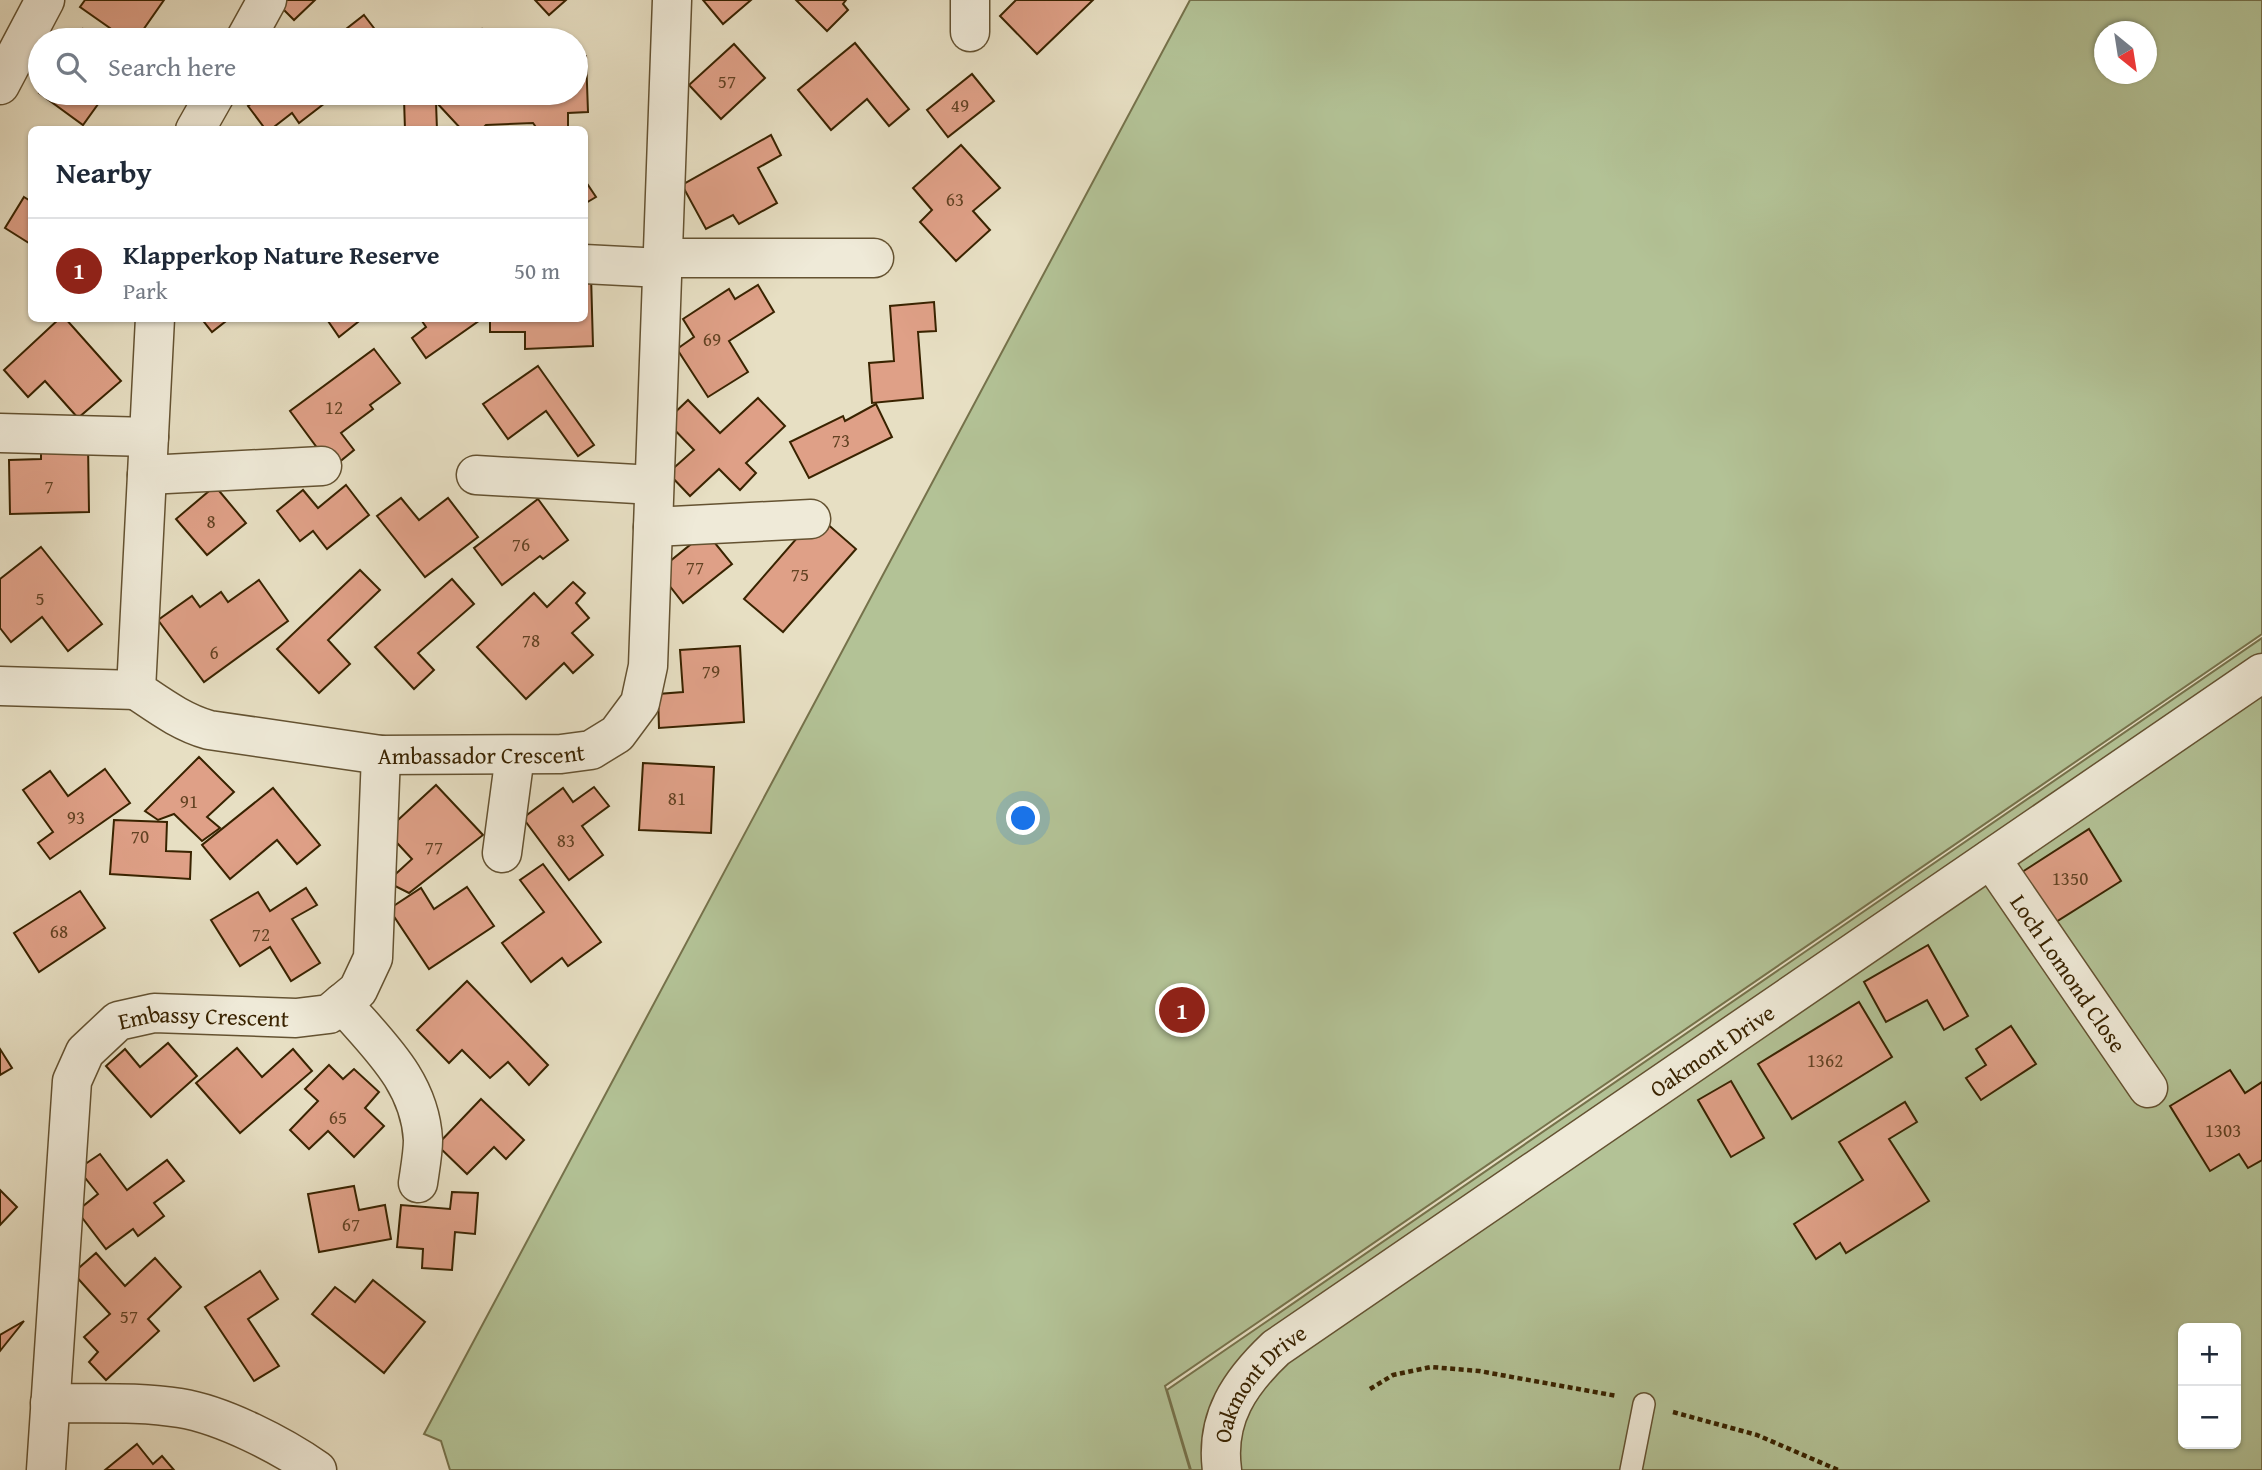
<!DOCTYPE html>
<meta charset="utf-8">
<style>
body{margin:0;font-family:"Gentium Book Plus",serif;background:#f6f6f7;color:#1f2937}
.controls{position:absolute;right:21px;bottom:21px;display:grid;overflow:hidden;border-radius:10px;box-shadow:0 2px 5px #0004}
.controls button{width:63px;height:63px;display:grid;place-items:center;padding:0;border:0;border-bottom:2px solid #e0e1e3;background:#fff;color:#1f2937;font:35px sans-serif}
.compass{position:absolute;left:2094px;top:21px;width:63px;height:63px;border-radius:50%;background:#fff;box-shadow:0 2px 5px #0004;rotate:150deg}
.you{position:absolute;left:1024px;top:819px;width:24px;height:24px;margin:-18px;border:5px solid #fff;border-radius:50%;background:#1a73e8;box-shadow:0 0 0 10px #1a73e833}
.badge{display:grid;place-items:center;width:46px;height:46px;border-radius:50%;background:#8f2418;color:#fff;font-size:23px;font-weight:700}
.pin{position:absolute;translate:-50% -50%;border:4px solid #fff;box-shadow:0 2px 7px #0006}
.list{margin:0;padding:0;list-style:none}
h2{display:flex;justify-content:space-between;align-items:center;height:91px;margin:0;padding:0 28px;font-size:30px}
h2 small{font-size:23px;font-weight:400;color:#747a83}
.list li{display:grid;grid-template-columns:46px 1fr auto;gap:21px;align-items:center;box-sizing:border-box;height:105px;padding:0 28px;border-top:2px solid #e0e1e3}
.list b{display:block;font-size:26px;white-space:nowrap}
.list p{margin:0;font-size:23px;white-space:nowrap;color:#747a83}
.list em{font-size:23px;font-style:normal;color:#747a83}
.icon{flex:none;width:38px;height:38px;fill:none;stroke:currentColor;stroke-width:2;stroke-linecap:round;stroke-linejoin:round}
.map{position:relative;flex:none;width:2262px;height:1470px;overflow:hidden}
.search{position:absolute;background:#fff;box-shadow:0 2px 5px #0004;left:28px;top:28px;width:560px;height:77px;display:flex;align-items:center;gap:18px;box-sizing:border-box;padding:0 24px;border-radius:38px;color:#747a83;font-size:26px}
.panel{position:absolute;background:#fff;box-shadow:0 2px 5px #0004;left:28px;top:126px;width:560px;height:196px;border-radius:10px}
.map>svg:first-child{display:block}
.green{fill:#b3c296;stroke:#76724b;stroke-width:2;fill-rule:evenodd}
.building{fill:#dfa087;stroke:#392300;stroke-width:2}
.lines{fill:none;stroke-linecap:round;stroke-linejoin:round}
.lane-casing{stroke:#645231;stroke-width:24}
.street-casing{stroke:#645231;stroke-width:41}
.path{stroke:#392300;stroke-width:4.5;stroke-dasharray:5 3.5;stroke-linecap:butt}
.lane{stroke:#efead8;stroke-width:21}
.street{stroke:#efead8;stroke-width:38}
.labels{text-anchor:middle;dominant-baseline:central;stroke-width:6;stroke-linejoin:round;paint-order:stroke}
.number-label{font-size:19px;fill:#624222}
.street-label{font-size:23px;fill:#392300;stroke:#efead8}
</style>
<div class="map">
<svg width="2262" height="1470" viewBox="0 0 2262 1470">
<rect width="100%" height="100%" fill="#e7dfc3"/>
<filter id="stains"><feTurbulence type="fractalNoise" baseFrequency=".00286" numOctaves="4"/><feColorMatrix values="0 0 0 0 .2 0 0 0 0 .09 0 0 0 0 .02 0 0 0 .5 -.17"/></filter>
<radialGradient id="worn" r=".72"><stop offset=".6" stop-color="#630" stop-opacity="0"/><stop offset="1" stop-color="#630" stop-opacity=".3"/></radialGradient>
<g class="green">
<path d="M 1190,0 L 2262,0 L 2262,634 L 1165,1386 L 1190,1470 L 450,1470 L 441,1441 L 424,1434 ZM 2104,32 L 2146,32 L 2146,74 L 2104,74 Z"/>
<path d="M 2262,638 L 2262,1470 L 1191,1470 L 1167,1390 ZM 2183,1328 L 2236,1328 L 2236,1444 L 2183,1444 Z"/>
</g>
<g class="building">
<path d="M 85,0 L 164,0 L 136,40 L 127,40 L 80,7 Z"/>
<path d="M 274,0 L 315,0 L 294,20 Z"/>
<path d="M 535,0 L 566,0 L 549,15 Z"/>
<path d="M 703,0 L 751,0 L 723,24 Z"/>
<path d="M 796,0 L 846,0 L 843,4 L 848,10 L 827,31 Z"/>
<path d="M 1016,0 L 1093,0 L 1037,54 L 1000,16 Z"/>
<path d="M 364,15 L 383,40 L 332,40 Z"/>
<path d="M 83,29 L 99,40 L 76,40 Z"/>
<path d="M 482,29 L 492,40 L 469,40 Z"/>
<path d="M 855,43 L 909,109 L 889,126 L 867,99 L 831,130 L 798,90 Z"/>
<path d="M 734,44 L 765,78 L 721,119 L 689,85 Z"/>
<path d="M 576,56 L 586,56 L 588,112 L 568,113 L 568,130 L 538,130 L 533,123 L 486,125 L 481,130 L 462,130 L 436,102 L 437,130 L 405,130 L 404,99 L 411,93 L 576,93 Z"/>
<path d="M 972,74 L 994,101 L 948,137 L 927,110 Z"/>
<path d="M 40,91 L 40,93 L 106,93 L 83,125 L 39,93 Z"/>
<path d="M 265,93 L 338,93 L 299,123 L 292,113 L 270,130 L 266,130 L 248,106 Z"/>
<path d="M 771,135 L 781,155 L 758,168 L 777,203 L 739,224 L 733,215 L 706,229 L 682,185 Z"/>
<path d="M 961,145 L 1000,188 L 973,211 L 990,230 L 956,261 L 920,222 L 932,210 L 913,188 Z"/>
<path d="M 584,179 L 596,197 L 584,204 Z"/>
<path d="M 24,197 L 32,202 L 32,245 L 5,228 Z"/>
<path d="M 591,275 L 593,346 L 525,349 L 525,332 L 490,332 L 490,318 L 584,318 L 584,276 Z"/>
<path d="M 758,285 L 774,312 L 729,341 L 748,372 L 708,397 L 677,349 L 694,337 L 683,319 L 729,289 L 735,299 Z"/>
<path d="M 934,302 L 936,331 L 918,332 L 923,398 L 872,403 L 869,363 L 894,361 L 890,306 Z"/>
<path d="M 60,318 L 65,318 L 121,381 L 78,418 L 45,381 L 28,397 L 4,370 Z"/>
<path d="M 201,318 L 230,318 L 212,332 Z"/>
<path d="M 326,318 L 363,318 L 339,337 Z"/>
<path d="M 420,318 L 483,318 L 426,358 L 412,338 L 426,327 Z"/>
<path d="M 374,349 L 400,383 L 370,405 L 373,409 L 341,433 L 354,450 L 332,468 L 290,411 Z"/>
<path d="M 538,366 L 594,445 L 578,456 L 546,411 L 508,439 L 483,404 Z"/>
<path d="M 758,398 L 785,426 L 746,463 L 756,473 L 740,490 L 719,469 L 690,496 L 668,473 L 694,450 L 666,421 L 688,400 L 720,433 Z"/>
<path d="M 876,404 L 892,437 L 809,478 L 790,442 L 843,416 L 845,421 Z"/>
<path d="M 88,443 L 89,512 L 10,514 L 9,460 L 41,459 L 41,444 Z"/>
<path d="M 346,485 L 369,515 L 327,549 L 313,531 L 300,541 L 277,511 L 303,490 L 318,508 Z"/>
<path d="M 215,486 L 246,523 L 207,555 L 176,519 Z"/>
<path d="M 401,498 L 419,520 L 448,498 L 478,537 L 425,577 L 377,516 Z"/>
<path d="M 538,499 L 568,540 L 543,559 L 540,556 L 502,585 L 474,548 Z"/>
<path d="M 817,515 L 856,549 L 783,632 L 744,599 Z"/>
<path d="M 706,532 L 732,564 L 683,603 L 658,571 Z"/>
<path d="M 41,547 L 102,624 L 68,651 L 42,617 L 11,642 L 0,628 L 0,579 Z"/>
<path d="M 360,570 L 380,590 L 328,640 L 350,664 L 319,693 L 277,649 Z"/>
<path d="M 452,579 L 474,604 L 418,653 L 434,670 L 414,689 L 375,647 Z"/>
<path d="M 259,580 L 288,621 L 204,682 L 158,620 L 192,596 L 200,607 L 221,592 L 228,602 Z"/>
<path d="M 573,582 L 585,593 L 576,603 L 589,618 L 572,633 L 593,655 L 573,673 L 564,663 L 526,699 L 477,647 L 534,593 L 547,607 Z"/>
<path d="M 740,646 L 744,722 L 659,728 L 658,694 L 683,692 L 680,650 Z"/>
<path d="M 199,757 L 234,792 L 207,817 L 220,828 L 202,841 L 174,814 L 158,820 L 145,811 Z"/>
<path d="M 643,763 L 714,767 L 711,833 L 639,830 Z"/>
<path d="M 105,769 L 130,803 L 50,859 L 38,843 L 53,832 L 23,790 L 50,771 L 68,796 Z"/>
<path d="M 436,785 L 483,835 L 409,893 L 387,882 L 412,859 L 386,831 Z"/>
<path d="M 594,787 L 609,806 L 582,826 L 603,855 L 569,880 L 523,818 L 563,788 L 573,802 Z"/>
<path d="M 273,788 L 320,845 L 297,864 L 277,840 L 230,879 L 202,845 Z"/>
<path d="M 114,820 L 167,822 L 166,851 L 191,852 L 190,879 L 110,874 Z"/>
<path d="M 2089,829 L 2121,881 L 2051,925 L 2019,874 Z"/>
<path d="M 543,864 L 601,942 L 568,966 L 562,958 L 531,982 L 502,943 L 544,912 L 520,880 Z"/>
<path d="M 467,887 L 494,926 L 429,969 L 389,909 L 421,888 L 434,909 Z"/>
<path d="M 306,888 L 317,905 L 292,919 L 320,963 L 291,981 L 270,947 L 240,966 L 211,920 L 258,892 L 270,911 Z"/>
<path d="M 80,891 L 105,928 L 39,972 L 14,933 Z"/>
<path d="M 1928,945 L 1968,1016 L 1944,1030 L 1927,1000 L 1886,1022 L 1864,982 Z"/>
<path d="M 467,981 L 548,1065 L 529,1085 L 508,1062 L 490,1078 L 462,1050 L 449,1063 L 417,1030 Z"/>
<path d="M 1859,1002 L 1892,1057 L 1792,1119 L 1758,1064 Z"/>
<path d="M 2011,1026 L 2036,1064 L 1981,1100 L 1966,1078 L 1986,1065 L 1976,1049 Z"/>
<path d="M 168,1043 L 197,1076 L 151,1117 L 106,1066 L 125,1049 L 140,1067 Z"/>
<path d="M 237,1048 L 262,1077 L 293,1049 L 312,1071 L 240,1133 L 196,1083 Z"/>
<path d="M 0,1049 L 12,1068 L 0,1075 Z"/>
<path d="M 329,1065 L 343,1079 L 354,1069 L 379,1092 L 365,1108 L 384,1126 L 354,1157 L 328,1131 L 309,1149 L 290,1130 L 318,1101 L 305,1089 Z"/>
<path d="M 2230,1070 L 2245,1093 L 2262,1082 L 2262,1160 L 2248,1168 L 2239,1154 L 2210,1171 L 2170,1106 Z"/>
<path d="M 1731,1081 L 1764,1138 L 1731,1157 L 1698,1100 Z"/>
<path d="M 481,1099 L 524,1140 L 506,1159 L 494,1147 L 467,1174 L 437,1145 Z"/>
<path d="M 1905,1102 L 1917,1122 L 1889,1139 L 1929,1201 L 1846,1253 L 1840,1243 L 1816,1259 L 1794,1224 L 1863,1180 L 1839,1142 Z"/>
<path d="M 100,1154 L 127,1190 L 167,1160 L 184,1181 L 154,1203 L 164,1216 L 138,1236 L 133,1229 L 106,1249 L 77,1211 L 98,1194 L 78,1169 Z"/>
<path d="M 354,1186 L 359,1210 L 385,1205 L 391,1239 L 319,1252 L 308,1194 Z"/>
<path d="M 0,1190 L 17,1207 L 0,1225 Z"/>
<path d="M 452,1192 L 478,1193 L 475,1234 L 455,1232 L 452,1270 L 422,1268 L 423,1249 L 397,1247 L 401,1205 L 450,1209 Z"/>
<path d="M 96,1253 L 125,1286 L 155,1258 L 181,1287 L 148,1319 L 159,1331 L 106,1380 L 89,1362 L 98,1352 L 84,1337 L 110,1314 L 73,1273 Z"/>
<path d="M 260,1271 L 278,1299 L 248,1319 L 279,1366 L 254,1381 L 205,1307 Z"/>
<path d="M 373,1280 L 425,1322 L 384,1373 L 312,1314 L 335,1287 L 355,1302 Z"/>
<path d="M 24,1321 L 0,1351 L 0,1335 Z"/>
<path d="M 137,1444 L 153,1464 L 162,1456 L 174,1470 L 105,1470 Z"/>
</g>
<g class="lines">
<g class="lane-casing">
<path id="lane" d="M 1631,1470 L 1644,1404"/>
</g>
<g class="street-casing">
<g id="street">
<path d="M 970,32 L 970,0"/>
<path d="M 245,40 L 267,0"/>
<path d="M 0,85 L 45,0"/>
<path d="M 195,130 L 216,93"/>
<path d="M 662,258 L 874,258"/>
<path d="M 584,264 L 662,268"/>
<path id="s1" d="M 155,318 L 136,690 C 160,706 181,722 209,730 L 381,755 L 561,754 L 591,750 L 617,734 L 640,703 L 648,666 L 672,0"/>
<path d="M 0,433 L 149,437"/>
<path d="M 147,475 L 322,466"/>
<path d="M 476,475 L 654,485"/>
<path d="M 653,527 L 811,519"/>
<path d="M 0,686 L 136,690"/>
<path d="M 502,853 L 515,755"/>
<path id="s2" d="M 1991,859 L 2148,1088"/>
<path d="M 342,1003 C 377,1044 420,1081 423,1140 C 423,1153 420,1169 418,1183"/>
<path d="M 50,1403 C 93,1404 138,1401 180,1408 C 223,1415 281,1445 317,1470"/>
<path id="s3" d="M 46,1470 L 72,1081 L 85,1052 L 118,1021 L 154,1013 L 296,1018 L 329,1014 L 358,990 L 373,958 L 381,755"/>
<path id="s4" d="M 1222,1470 C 1215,1418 1240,1382 1276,1348 L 2262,673"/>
</g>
</g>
<g class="path">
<path d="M 1370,1389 L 1393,1375 L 1431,1367 L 1479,1371 L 1617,1396"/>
<path d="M 1673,1412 L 1757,1435 L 1838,1470"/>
</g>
<use href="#lane" class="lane"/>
<use href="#street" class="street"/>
</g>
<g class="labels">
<g class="number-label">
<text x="727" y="81">57</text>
<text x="960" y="105">49</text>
<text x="955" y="199">63</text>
<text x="712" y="339">69</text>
<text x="334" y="407">12</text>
<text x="841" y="440">73</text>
<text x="49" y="486">7</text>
<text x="211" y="521">8</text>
<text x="521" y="544">76</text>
<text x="695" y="567">77</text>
<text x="800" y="574">75</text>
<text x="40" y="598">5</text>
<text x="531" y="640">78</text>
<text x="214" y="652">6</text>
<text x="711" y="671">79</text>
<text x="677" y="798">81</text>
<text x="189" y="801">91</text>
<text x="76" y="817">93</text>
<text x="140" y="836">70</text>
<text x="566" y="840">83</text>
<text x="434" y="847">77</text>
<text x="2070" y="878">1350</text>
<text x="59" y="931">68</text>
<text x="261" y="934">72</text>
<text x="1825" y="1060">1362</text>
<text x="338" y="1117">65</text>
<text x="2223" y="1130">1303</text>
<text x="351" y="1224">67</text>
<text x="129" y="1316">57</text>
</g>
<g class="street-label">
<text stroke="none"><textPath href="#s1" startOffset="730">Ambassador Crescent</textPath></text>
<text stroke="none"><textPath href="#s2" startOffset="138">Loch Lomond Close</textPath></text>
<text stroke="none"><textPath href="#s3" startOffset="553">Embassy Crescent</textPath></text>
<text stroke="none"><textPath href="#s4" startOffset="667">Oakmont Drive</textPath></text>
<text stroke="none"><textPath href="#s4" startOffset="100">Oakmont Drive</textPath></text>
</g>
</g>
<rect width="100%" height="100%" filter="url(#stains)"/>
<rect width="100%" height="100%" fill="url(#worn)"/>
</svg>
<div class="controls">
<button>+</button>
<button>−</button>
</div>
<svg class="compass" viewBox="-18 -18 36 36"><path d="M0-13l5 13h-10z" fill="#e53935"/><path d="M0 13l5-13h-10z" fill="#747a83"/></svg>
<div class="you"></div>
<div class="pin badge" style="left:1182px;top:1010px">1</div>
<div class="search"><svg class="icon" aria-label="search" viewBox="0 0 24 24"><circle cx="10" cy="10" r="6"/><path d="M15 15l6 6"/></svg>Search here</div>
<section class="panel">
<h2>Nearby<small></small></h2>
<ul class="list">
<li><span class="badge">1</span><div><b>Klapperkop Nature Reserve</b><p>Park</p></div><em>50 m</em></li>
</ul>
</section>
</div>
